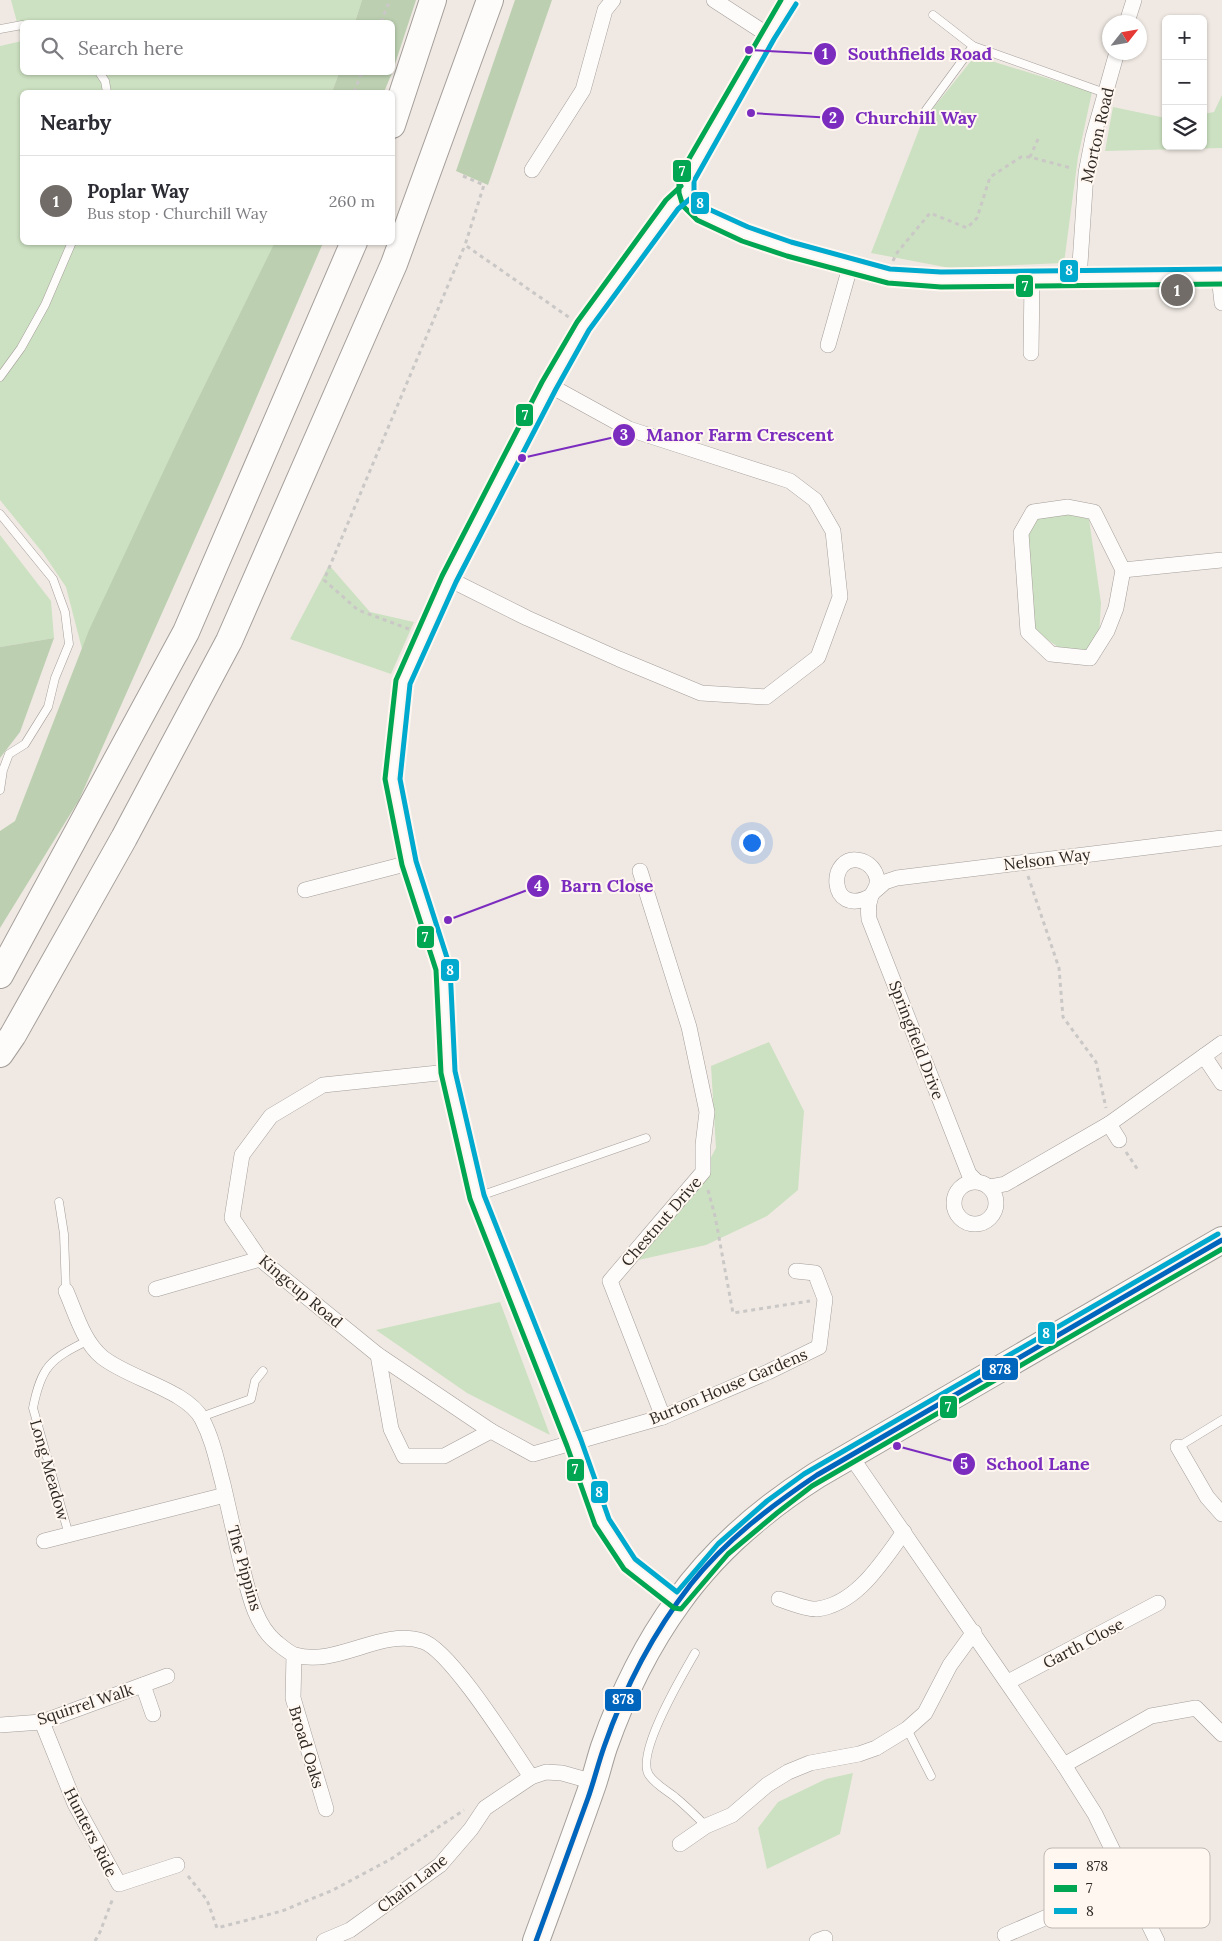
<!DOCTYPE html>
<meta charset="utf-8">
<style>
body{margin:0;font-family:Lora,serif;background:#f7f7f7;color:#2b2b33}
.controls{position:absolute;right:15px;top:15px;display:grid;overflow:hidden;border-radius:8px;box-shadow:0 1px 4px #0004}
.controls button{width:45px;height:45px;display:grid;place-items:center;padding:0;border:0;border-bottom:1px solid #e1e1e2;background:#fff;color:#2b2b33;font:25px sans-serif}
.compass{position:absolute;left:1102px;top:15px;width:45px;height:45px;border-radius:50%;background:#fff;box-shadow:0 1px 4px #0004;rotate:59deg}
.you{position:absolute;left:751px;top:842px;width:18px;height:18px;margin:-12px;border:4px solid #fff;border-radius:50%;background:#1a73e8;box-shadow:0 0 0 8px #1a73e833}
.badge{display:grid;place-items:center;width:32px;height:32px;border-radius:50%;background:#716c67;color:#fff;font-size:16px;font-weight:700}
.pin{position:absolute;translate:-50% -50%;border:2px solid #fff;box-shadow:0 1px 5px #0006}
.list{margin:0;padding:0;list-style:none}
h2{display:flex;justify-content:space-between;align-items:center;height:65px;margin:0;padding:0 20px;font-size:21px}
h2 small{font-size:16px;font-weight:400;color:#7c7c81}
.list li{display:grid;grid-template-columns:32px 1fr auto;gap:15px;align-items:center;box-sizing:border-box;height:90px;padding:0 20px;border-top:1px solid #e1e1e2}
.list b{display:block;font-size:19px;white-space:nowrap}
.list p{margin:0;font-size:16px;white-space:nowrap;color:#7c7c81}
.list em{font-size:16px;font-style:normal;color:#7c7c81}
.icon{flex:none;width:28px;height:28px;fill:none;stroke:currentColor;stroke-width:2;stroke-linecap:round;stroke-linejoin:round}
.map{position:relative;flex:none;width:1222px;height:1941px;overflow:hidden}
.search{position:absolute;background:#fff;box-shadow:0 1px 4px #0004;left:20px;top:20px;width:375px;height:55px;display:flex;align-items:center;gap:12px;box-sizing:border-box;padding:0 18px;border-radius:8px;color:#7c7c81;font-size:19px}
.panel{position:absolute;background:#fff;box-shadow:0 1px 4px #0004;left:20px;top:90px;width:375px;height:155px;border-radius:8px}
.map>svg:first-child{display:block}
.green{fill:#cce1c1}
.forest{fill:#bcd0b1}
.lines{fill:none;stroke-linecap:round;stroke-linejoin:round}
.lane-casing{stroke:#a49e99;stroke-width:9}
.street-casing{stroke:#a49e99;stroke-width:16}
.highway-casing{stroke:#a49e99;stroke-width:28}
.path{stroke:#cac8c6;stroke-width:3;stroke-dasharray:4 4;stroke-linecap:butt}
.lane{stroke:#fdfcfb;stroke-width:8}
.street{stroke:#fdfcfb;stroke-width:15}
.highway{stroke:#fdfcfb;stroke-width:26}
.bus-1-casing{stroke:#fff7f0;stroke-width:9}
.bus-2-casing{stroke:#fff7f0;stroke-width:9}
.bus-3-casing{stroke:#fff7f0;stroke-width:9}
.bus-1{stroke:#0065bd;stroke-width:5}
.bus-2{stroke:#00a651;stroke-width:5}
.bus-3{stroke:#00a9ce;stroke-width:5}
.labels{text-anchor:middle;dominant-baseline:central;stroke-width:4;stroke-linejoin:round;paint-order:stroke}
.street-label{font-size:16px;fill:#2d2824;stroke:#fff7f0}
.key{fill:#fff7f0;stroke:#c0b9b3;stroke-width:1}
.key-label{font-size:14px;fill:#2d2824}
.leader{fill:none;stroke:#7b2cbf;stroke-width:2}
.callout-dot{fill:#7b2cbf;stroke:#fff7f0;stroke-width:2}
.mark-label{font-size:15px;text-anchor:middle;font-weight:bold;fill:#fff}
.callout-label{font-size:18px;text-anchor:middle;font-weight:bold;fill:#7b2cbf;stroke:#fff7f0;stroke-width:4;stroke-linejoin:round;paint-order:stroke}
.line-badge{stroke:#fff7f0;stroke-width:2}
.badge-label{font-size:14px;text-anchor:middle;font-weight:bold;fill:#fff}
</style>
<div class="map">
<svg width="1222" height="1941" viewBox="0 0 1222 1941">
<rect width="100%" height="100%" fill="#f0e9e3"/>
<g class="green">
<path d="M 11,0 L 362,0 L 355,22 L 22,22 L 22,72 L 339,73 L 332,92 L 22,92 L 22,242 L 275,243 L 186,423 L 82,649 L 66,587 L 43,553 L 0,500 L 0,46 L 22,41 Z"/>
<path d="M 975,56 L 1092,92 L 1078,157 L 1064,263 L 950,268 L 871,253 L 922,122 Z"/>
<path d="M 1222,95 L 1222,148 L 1105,151 L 1113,107 L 1166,118 L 1166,146 L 1203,146 L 1203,114 L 1214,112 Z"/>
<path d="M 1066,514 L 1089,519 L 1101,603 L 1099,636 L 1088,651 L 1058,647 L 1035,631 L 1021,533 L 1040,517 Z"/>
<path d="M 0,535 L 51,601 L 54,638 L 0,647 Z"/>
<path d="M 329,565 L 370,612 L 414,622 L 391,674 L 290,639 Z"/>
<path d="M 769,1042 L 804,1111 L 798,1190 L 767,1216 L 706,1245 L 634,1261 L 703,1172 L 716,1148 L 711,1066 Z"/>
<path d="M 500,1302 L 550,1435 L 467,1393 L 376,1330 Z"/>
<path d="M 853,1773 L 840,1834 L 767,1869 L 758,1828 L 778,1802 L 826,1779 Z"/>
</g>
<g class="forest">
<path d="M 362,0 L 416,0 L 393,70 L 392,22 L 355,22 Z"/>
<path d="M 515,0 L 552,0 L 488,185 L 456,171 Z"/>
<path d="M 339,73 L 339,72 L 392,73 L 384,92 L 332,92 Z"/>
<path d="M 275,242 L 323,243 L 222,478 L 79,800 L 0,928 L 0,831 L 15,821 L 89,630 L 186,423 Z"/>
<path d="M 54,638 L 20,732 L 0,758 L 0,647 Z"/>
</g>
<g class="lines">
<g class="lane-casing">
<g id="lane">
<path d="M 0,29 L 22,25"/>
<path d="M 973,46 L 1105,93"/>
<path d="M 99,72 L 105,81 L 107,92"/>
<path d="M 926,110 L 973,46 L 933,15"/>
<path d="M 0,377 L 21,348 L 45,305 L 72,242"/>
<path d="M 0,514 L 53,579 L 65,612 L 69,644 L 55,678 L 48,707 L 25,744 L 9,754 L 3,770 L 0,790"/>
<path d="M 477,1197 L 646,1138"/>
<path d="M 59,1202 L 64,1234 L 66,1291"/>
<path d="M 201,1417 L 251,1399 L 255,1381 L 263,1371"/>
<path d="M 1178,1447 L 1222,1420"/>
<path d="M 69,1535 L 33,1408 C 41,1367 50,1359 87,1341"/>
<path d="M 695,1653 C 683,1674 635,1754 649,1775 C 656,1785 666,1790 675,1797 C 686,1806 696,1816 706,1826"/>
<path d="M 907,1729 L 931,1776"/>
</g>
</g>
<g class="street-casing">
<g id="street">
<path d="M 714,0 L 768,35"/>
<path d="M 790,0 L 768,35 L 686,179 L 686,192 L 690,203 L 700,213 L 745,234 L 789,249 L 889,276 L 941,280 L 1222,276"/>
<path d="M 1127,22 L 1134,0"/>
<path d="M 532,170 L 583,90 L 605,10 L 613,0"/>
<path d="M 1219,276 L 1222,303"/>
<path d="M 1079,279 L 1086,173 L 1093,137 L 1117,52"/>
<path d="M 828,345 L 850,267"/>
<path d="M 1031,353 L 1032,280"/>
<path d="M 1068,507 L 1094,512 L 1123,570 L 1116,608 L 1107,631 L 1090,658 L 1051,654 L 1028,632 L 1021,533 L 1033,512 Z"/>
<path d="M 1123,570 L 1222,560"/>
<path d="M 449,579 L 527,618 L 619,659 L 701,693 L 766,697 L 818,657 L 840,597 L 833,531 L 815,500 L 790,481 L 629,429 L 549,385"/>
<path d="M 640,871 L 689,1027 L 707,1112 L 703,1145 L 703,1172 L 610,1281 L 663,1417"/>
<path d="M 305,890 L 409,863"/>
<path d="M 876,890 L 885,882 L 897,878 L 1222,838"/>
<path d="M 871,896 C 827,920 827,850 862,861 C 870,864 875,870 877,878 C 879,886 874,890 871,896 C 868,904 868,911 869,919 L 969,1174 L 976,1181"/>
<path d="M 1204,1056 L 1222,1083"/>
<path d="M 448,1072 L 323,1085 L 271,1116 L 242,1155 L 232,1218 L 260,1259 L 378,1355 L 491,1431 L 533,1454 L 663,1417 L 768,1372 L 819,1347 L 825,1299 L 815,1273 L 796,1271"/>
<path d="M 1109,1124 L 1119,1140"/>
<circle cx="975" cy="1203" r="21"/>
<path d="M 989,1187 L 1005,1184 L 1109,1124 L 1222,1043"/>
<path d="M 156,1289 L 260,1259"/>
<path d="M 66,1291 C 76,1314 83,1341 102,1357 C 129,1379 187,1390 202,1419 C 213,1440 217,1462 223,1484 C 229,1510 235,1536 241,1563 C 248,1589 254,1624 276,1642 C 281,1646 289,1653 295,1655 C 337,1667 381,1628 422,1641 C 450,1649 512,1749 531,1777"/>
<path d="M 378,1355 L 391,1429 L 404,1456 L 444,1456 L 491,1431"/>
<path d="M 1178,1447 L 1207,1497 L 1222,1514"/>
<path d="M 850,1455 L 1064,1765 L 1095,1814 L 1157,1941"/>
<path d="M 44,1541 L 225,1495"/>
<path d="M 779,1599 C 788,1602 808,1610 817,1609 C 857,1604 882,1562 904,1532"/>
<path d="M 678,1602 L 630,1564 L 615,1543 L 602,1522 L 574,1443 L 477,1197 L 448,1072 L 443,969 L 409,863 L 392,779 L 403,682 L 449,579 L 549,385 L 583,326 L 672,204 L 686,192"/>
<path d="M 294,1655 L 293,1698 L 326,1809"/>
<path d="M 1008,1682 L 1158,1603"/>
<path d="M 143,1685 L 153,1714"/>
<path d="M 42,1722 L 75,1804 L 119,1884 L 177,1865"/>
<path d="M 0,1725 L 42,1722 L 167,1676"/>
<path d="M 1064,1765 L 1151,1716 L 1196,1708 L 1222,1734"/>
<path d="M 680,1844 L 706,1826 L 732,1815 L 767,1785 L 788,1772 L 810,1763 L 859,1754 L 876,1748 L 907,1729 L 925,1713 L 950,1665 L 974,1632"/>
<path d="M 1005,1935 L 1061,1911 L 1136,1895"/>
<path d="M 324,1941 L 350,1930 L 440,1865 L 471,1829 L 485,1808 L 531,1777 L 546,1772 L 562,1773 L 594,1782"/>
<path d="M 817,1941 L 825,1938"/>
</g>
</g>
<g class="highway-casing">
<g id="highway">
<path d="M 392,125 L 433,0"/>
<path d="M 0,975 L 186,632 L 354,242"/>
<path d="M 0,1054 L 13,1035 L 124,838 L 229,641 L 394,264 L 490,0"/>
<path d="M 536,1941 C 555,1889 575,1836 593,1784 C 597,1772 600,1759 604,1747 C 622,1696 646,1646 678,1602 C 714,1551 765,1508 817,1475 L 1222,1240"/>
</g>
</g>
<g class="path">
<path d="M 381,22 L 390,0"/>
<path d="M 354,92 L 362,72"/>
<path d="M 1038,139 L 1030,157 L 1071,168"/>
<path d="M 463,176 L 484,185 L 465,245 L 570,318"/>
<path d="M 893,261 L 896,254 L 930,213 L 967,228 L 977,218 L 990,177 L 1021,157 L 1030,157"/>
<path d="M 409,629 L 358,610 L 324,580 L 465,245"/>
<path d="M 1028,876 L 1059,968 L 1063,1017 L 1096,1062 L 1106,1108"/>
<path d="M 1126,1152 L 1138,1170"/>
<path d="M 708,1190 L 715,1216 L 733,1313 L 810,1301"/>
<path d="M 188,1876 L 207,1900 L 217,1928 L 282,1911 L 333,1890 L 391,1859 L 464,1810"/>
<path d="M 95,1941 L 100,1932 L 113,1898"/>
</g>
<use href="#lane" class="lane"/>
<use href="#street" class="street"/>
<use href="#highway" class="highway"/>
<g class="bus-1-casing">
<path id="bus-1" d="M 536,1941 C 553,1893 571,1846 588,1798 C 594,1781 598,1764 604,1747 C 624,1689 653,1633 691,1584 C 726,1540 771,1506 817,1475 L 1222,1240"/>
</g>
<g class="bus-2-casing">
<g id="bus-2">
<path d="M 781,0 L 679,176 L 679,193 L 683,206 L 697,220 L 742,241 L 787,256 L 888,283 L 941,287 L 1222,284"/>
<path d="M 681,186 L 666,200 L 577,322 L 542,382 L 442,576 L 396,680 L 385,779 L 402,865 L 436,970 L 441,1073 L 470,1199 L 567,1446 L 595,1525 L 624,1569 L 674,1608 L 681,1609 L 728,1554 L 777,1513 L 812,1486 L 1222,1249"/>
</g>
</g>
<g class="bus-3-casing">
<g id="bus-3">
<path d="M 796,4 L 774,39 L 694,181 L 694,191 L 696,199 L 704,207 L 748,227 L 791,242 L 890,269 L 941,272 L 1222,269"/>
<path d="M 691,198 L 678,209 L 589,330 L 556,389 L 456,582 L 410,684 L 400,779 L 416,861 L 450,967 L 455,1071 L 484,1195 L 581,1440 L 609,1519 L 635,1559 L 677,1592 L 718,1544 L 767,1501 L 804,1474 L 1218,1234"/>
</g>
</g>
<use href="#bus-1" class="bus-1"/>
<use href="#bus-2" class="bus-2"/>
<use href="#bus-3" class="bus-3"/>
</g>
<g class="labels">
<g class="street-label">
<text transform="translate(1097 135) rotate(-77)">Morton Road</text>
<text transform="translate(1047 859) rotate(-7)">Nelson Way</text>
<text transform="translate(917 1040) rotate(69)">Springfield Drive</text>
<text transform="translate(661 1221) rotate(-49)">Chestnut Drive</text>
<text transform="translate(301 1291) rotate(40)">Kingcup Road</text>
<text transform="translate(728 1386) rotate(-23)">Burton House Gardens</text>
<text transform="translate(50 1470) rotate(74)">Long Meadow</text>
<text transform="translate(245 1568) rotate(74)">The Pippins</text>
<text transform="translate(1083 1643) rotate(-28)">Garth Close</text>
<text transform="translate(85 1704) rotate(-18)">Squirrel Walk</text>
<text transform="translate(307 1747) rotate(73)">Broad Oaks</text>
<text transform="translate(91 1832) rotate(63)">Hunters Ride</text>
<text transform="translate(412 1883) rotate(-38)">Chain Lane</text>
</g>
</g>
<rect x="1044" y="1848" width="166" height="80" rx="8" class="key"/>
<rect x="1054" y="1863" width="23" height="6" fill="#0065bd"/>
<rect x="1054" y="1885" width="23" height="7" fill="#00a651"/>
<rect x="1054" y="1908" width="23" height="6" fill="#00a9ce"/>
<g class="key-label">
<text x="1086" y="1871">878</text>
<text x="1086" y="1893">7</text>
<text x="1086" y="1916">8</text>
</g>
<path class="leader" d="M749 50L825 54M751 113L833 118M522 458L624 435M448 920L538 886M897 1446L964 1464"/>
<g class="callout-dot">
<circle cx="749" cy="50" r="5"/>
<circle cx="751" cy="113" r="5"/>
<circle cx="522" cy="458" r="5"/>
<circle cx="448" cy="920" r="5"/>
<circle cx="897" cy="1446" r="5"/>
<circle cx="825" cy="54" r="12"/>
<circle cx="833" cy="118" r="12"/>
<circle cx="624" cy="435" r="12"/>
<circle cx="538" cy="886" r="12"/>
<circle cx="964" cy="1464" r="12"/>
</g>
<g class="mark-label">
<text x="825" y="59">1</text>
<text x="833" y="123">2</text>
<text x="624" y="440">3</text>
<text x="538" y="891">4</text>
<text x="964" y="1469">5</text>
</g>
<g class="callout-label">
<text x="920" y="60">Southfields Road</text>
<text x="916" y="124">Churchill Way</text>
<text x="740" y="441">Manor Farm Crescent</text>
<text x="607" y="892">Barn Close</text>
<text x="1038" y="1470">School Lane</text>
</g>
<g class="line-badge">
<rect x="672" y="159" width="20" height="24" rx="5" fill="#00a651"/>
<rect x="690" y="191" width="20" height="24" rx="5" fill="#00a9ce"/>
<rect x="1059" y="259" width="20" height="24" rx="5" fill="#00a9ce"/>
<rect x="1015" y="274" width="19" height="24" rx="5" fill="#00a651"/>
<rect x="515" y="403" width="19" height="24" rx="5" fill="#00a651"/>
<rect x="416" y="925" width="19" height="24" rx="5" fill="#00a651"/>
<rect x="440" y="958" width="20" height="24" rx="5" fill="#00a9ce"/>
<rect x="1037" y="1321" width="19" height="24" rx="5" fill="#00a9ce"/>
<rect x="981" y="1357" width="38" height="24" rx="5" fill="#0065bd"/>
<rect x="939" y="1395" width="19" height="24" rx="5" fill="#00a651"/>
<rect x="566" y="1458" width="19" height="24" rx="5" fill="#00a651"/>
<rect x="590" y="1480" width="19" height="24" rx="5" fill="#00a9ce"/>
<rect x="604" y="1688" width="38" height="24" rx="5" fill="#0065bd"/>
</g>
<g class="badge-label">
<text x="682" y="176">7</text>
<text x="700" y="208">8</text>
<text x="1069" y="275">8</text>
<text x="1025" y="291">7</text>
<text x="525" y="420">7</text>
<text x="425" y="942">7</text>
<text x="450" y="975">8</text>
<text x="1046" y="1338">8</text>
<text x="1000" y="1374">878</text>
<text x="948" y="1412">7</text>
<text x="575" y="1474">7</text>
<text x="599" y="1497">8</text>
<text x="623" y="1704">878</text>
</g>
</svg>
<div class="controls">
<button>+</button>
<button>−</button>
<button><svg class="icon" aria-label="layers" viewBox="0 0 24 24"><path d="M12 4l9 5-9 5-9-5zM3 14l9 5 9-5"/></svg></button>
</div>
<svg class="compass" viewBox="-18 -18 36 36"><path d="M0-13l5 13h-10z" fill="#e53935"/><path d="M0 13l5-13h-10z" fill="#7c7c81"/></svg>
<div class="you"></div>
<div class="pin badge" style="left:1177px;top:290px">1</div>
<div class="search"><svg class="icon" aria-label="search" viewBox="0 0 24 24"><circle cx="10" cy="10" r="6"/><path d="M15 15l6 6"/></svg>Search here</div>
<section class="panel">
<h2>Nearby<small></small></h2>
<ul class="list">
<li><span class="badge">1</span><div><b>Poplar Way</b><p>Bus stop · Churchill Way</p></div><em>260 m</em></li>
</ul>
</section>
</div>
